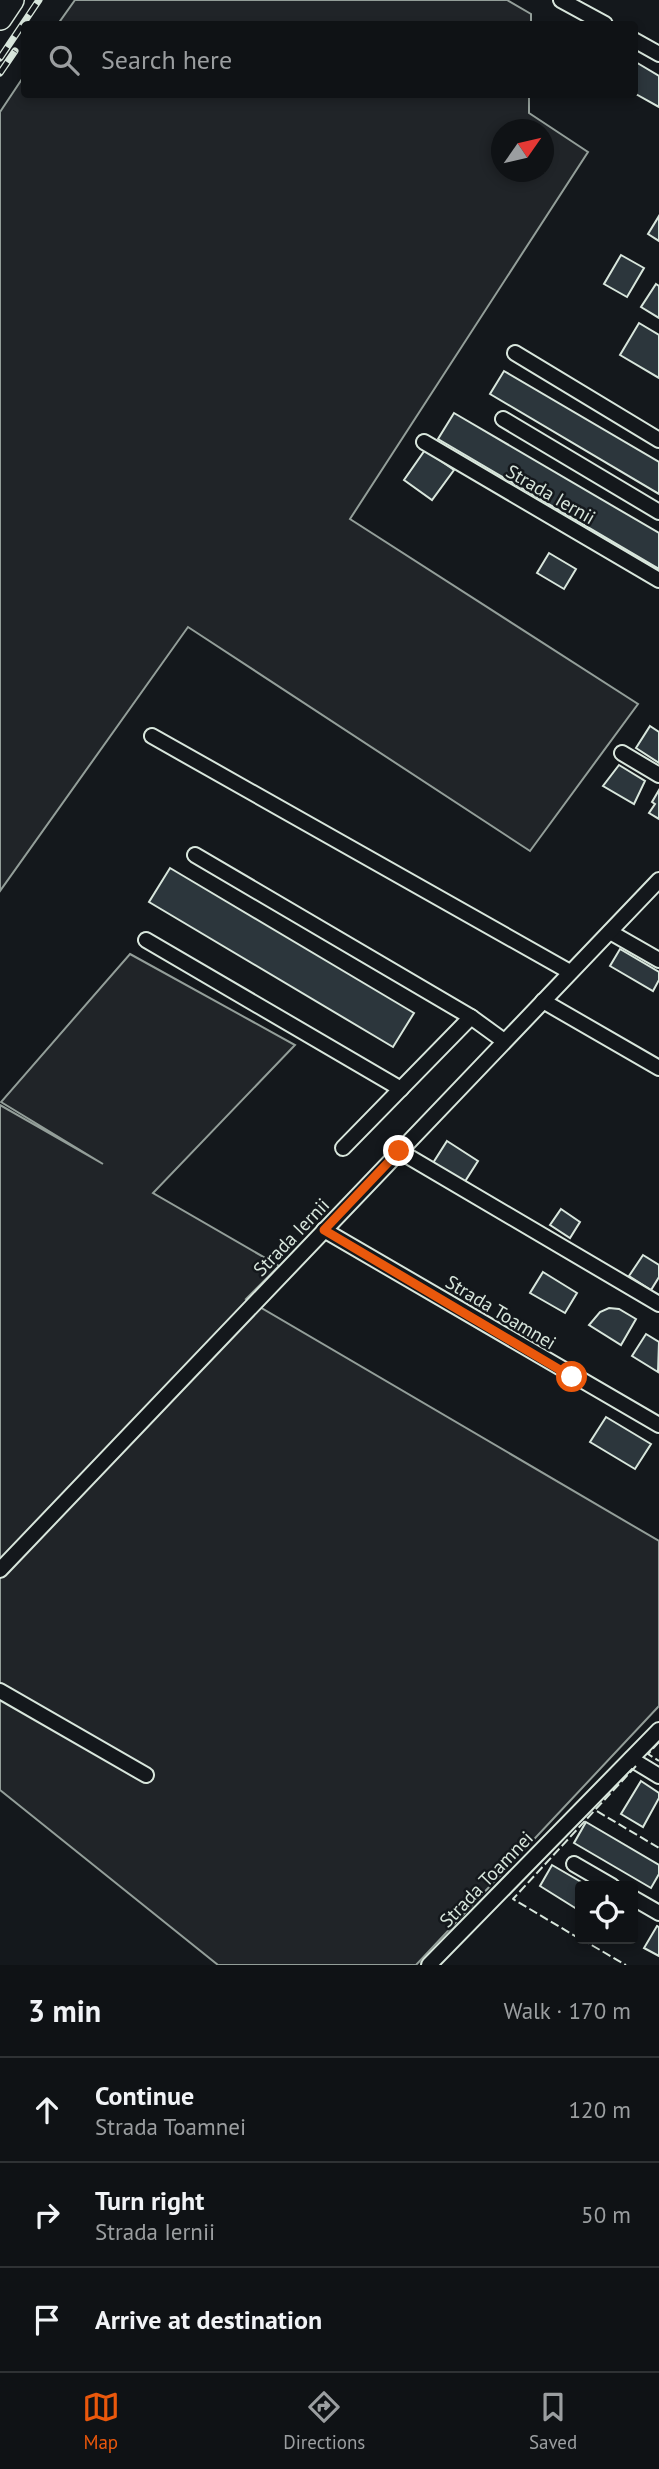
<!DOCTYPE html>
<meta charset="utf-8">
<style>
body{margin:0;font-family:"PT Sans",sans-serif;background:#1d2022;color:#f1f3f6}
.controls{position:absolute;right:21px;bottom:21px;display:grid;overflow:hidden;border-radius:7px;box-shadow:0 4px 10px #0003}
.controls button{width:63px;height:63px;display:grid;place-items:center;padding:0;border:0;border-bottom:2px solid #2f3234;background:#0f1215;color:#f1f3f6;font:35px sans-serif}
.compass{position:absolute;left:491px;top:119px;width:63px;height:63px;border-radius:50%;background:#0f1215;box-shadow:0 4px 10px #0003;rotate:56deg}
.stop{position:absolute;width:21px;height:21px;margin:-16px;border:5px solid #ea580c;border-radius:50%;background:#fff}
.stop.end{background:#ea580c;border-color:#fff;box-shadow:0 2px 7px #0008}
.list{margin:0;padding:0;list-style:none}
h2{display:flex;justify-content:space-between;align-items:center;height:91px;margin:0;padding:0 28px;font-size:30px}
h2 small{font-size:23px;font-weight:400;color:#9b9ea0}
.list li{display:grid;grid-template-columns:46px 1fr auto;gap:21px;align-items:center;box-sizing:border-box;height:105px;padding:0 28px;border-top:2px solid #2f3234}
.list b{display:block;font-size:26px;white-space:nowrap}
.list p{margin:0;font-size:23px;white-space:nowrap;color:#9b9ea0}
.list em{font-size:23px;font-style:normal;color:#9b9ea0}
.icon{flex:none;width:38px;height:38px;fill:none;stroke:currentColor;stroke-width:2;stroke-linecap:round;stroke-linejoin:round}
.map{position:relative;flex:none;width:659px;height:1965px;overflow:hidden}
.search{position:absolute;background:#0f1215;box-shadow:0 4px 10px #0003;left:21px;right:21px;top:21px;height:77px;display:flex;align-items:center;gap:18px;box-sizing:border-box;padding:0 24px;border-radius:7px;color:#9b9ea0;font-size:26px}
.sheet{height:406px;background:#0f1215}
nav{display:flex;justify-content:space-around;align-items:center;box-sizing:border-box;height:98px;border-top:2px solid #2f3234;background:#0f1215;font-size:19px;color:#9b9ea0}
nav a{display:grid;justify-items:center;gap:4px}
nav .on{color:#ea580c}
.map>svg:first-child{display:block}
.green{fill:#202428;stroke:#939e99;stroke-width:2;fill-rule:evenodd}
.building{fill:#2c363c;stroke:#d8e6dc;stroke-width:2}
.lines{fill:none;stroke-linecap:round;stroke-linejoin:round}
.street-casing{stroke:#d8e6dc;stroke-width:18}
.primary-casing{stroke:#d8e6dc;stroke-width:26}
.street{stroke:#14181c;stroke-width:14}
.primary{stroke:#14181c;stroke-width:23}
.rail-casing{stroke:#d8e6dc;stroke-width:7}
.rail{stroke:#14181c;stroke-width:4.5;stroke-dasharray:13;stroke-linecap:butt}
.fence{stroke:#d8e6dc;stroke-width:2;stroke-dasharray:9 3.5;stroke-linecap:butt}
.route{stroke:#ea580c;stroke-width:9}
.labels{text-anchor:middle;dominant-baseline:central;stroke-width:5;stroke-linejoin:round;paint-order:stroke}
.street-label{font-size:19px;fill:#d8e6dc;stroke:#14181c}
</style>
<div class="map">
<svg width="659" height="1965" viewBox="0 0 659 1965">
<rect width="100%" height="100%" fill="#14181c"/>
<g class="green">
<path d="M 75,0 L 507,0 L 531,14 L 531,24 L 58,24 Z"/>
<path d="M 24,76 L 24,94 L 529,95 L 529,113 L 588,152 L 350,519 L 638,704 L 530,851 L 188,627 L 0,891 L 0,112 ZM 502,130 L 544,130 L 544,172 L 502,172 Z"/>
<path d="M 130,954 L 295,1045 L 153,1193 L 279,1266 L 246,1299 L 659,1541 L 659,1706 L 416,1965 L 218,1965 L 0,1790 L 0,1105 L 103,1164 L 1,1102 Z"/>
</g>
<g class="building">
<path d="M 634,61 L 659,76 L 659,107 L 634,93 Z"/>
<path d="M 659,216 L 659,241 L 648,234 Z"/>
<path d="M 621,255 L 644,268 L 627,297 L 604,284 Z"/>
<path d="M 656,284 L 659,286 L 659,318 L 641,307 Z"/>
<path d="M 639,323 L 659,335 L 659,378 L 620,355 Z"/>
<path d="M 504,371 L 659,462 L 659,494 L 490,394 Z"/>
<path d="M 454,413 L 659,533 L 659,569 L 438,439 Z"/>
<path d="M 425,450 L 454,470 L 432,500 L 404,480 Z"/>
<path d="M 549,553 L 576,569 L 564,589 L 537,573 Z"/>
<path d="M 650,726 L 659,732 L 659,763 L 636,748 Z"/>
<path d="M 619,765 L 645,781 L 634,804 L 603,786 Z"/>
<path d="M 659,790 L 659,819 L 649,813 L 655,804 L 652,802 Z"/>
<path d="M 170,868 L 414,1013 L 393,1047 L 149,902 Z"/>
<path d="M 620,949 L 659,972 L 659,980 L 653,991 L 610,966 Z"/>
<path d="M 447,1141 L 478,1161 L 464,1183 L 433,1163 Z"/>
<path d="M 561,1209 L 580,1222 L 570,1238 L 550,1225 Z"/>
<path d="M 643,1255 L 659,1265 L 659,1277 L 651,1290 L 629,1276 Z"/>
<path d="M 543,1272 L 577,1293 L 565,1313 L 530,1293 Z"/>
<path d="M 609,1308 L 619,1309 L 636,1319 L 621,1345 L 589,1325 L 600,1312 Z"/>
<path d="M 646,1334 L 659,1342 L 658,1372 L 632,1356 Z"/>
<path d="M 606,1417 L 651,1444 L 635,1469 L 590,1442 Z"/>
<path d="M 641,1781 L 659,1793 L 659,1798 L 643,1827 L 621,1814 Z"/>
<path d="M 586,1822 L 659,1865 L 659,1874 L 651,1888 L 574,1843 Z"/>
<path d="M 552,1865 L 588,1886 L 580,1886 L 580,1911 L 540,1886 Z"/>
<path d="M 657,1926 L 659,1927 L 659,1956 L 644,1948 Z"/>
</g>
<g class="lines">
<g class="street-casing">
<g id="street">
<path d="M 561,0 L 605,24"/>
<path d="M 634,40 L 659,54"/>
<path d="M 515,353 L 659,440"/>
<path d="M 503,419 L 659,512"/>
<path d="M 424,442 L 659,580"/>
<path d="M 152,736 L 570,972"/>
<path d="M 622,753 L 659,775"/>
<path d="M 195,855 L 471,1017 L 504,1041"/>
<path d="M 610,932 L 659,960"/>
<path d="M 146,940 L 401,1089"/>
<path d="M 543,1001 L 659,1068"/>
<path d="M 343,1148 L 471,1017"/>
<path d="M 399,1151 L 659,1304"/>
<path d="M 324,1230 L 659,1425"/>
<path d="M 0,1570 L 659,880"/>
<path d="M 0,1691 L 146,1775"/>
<path d="M 631,1759 L 659,1776"/>
<path d="M 574,1864 L 612,1886"/>
<path d="M 633,1898 L 659,1913"/>
<path d="M 429,1965 L 659,1730"/>
</g>
</g>
<g class="primary-casing">
<path id="primary" d="M 0,18 L 12,0"/>
</g>
<use href="#street" class="street"/>
<use href="#primary" class="primary"/>
<g class="rail-casing">
<g id="rail">
<path d="M 0,58 L 39,0"/>
<path d="M 0,73 L 15,51"/>
</g>
</g>
<use href="#rail" class="rail"/>
<g class="fence">
<path d="M 659,1742 L 648,1754 L 659,1761"/>
<path d="M 636,1766 L 595,1810 L 659,1848"/>
<path d="M 580,1939 L 513,1899 L 595,1810"/>
<path d="M 581,1939 L 626,1965"/>
</g>
</g>
<g class="lines">
<path class="route" d="M 399,1151 L 324,1230 L 572,1377"/>
</g>
<g class="labels">
<g class="street-label">
<text transform="translate(551 494) rotate(30)">Strada Iernii</text>
<text transform="translate(291 1237) rotate(-46)">Strada Iernii</text>
<text transform="translate(501 1312) rotate(31)">Strada Toamnei</text>
<text transform="translate(486 1879) rotate(-46)">Strada Toamnei</text>
</g>
</g>
</svg>
<div class="controls">
<button><svg class="icon" aria-label="locate" viewBox="0 0 24 24"><circle cx="12" cy="12" r="6"/><path d="M12 2v4M12 18v4M2 12h4M18 12h4"/></svg></button>
</div>
<svg class="compass" viewBox="-18 -18 36 36"><path d="M0-13l5 13h-10z" fill="#e53935"/><path d="M0 13l5-13h-10z" fill="#9b9ea0"/></svg>
<div class="stop" style="left:572px;top:1377px"></div>
<div class="stop end" style="left:399px;top:1151px"></div>
<div class="search"><svg class="icon" aria-label="search" viewBox="0 0 24 24"><circle cx="10" cy="10" r="6"/><path d="M15 15l6 6"/></svg>Search here</div>
</div>
<section class="sheet">
<h2>3 min<small>Walk · 170 m</small></h2>
<ul class="list">
<li><svg class="icon" aria-label="ahead" viewBox="0 0 24 24"><path d="M12 20V5M6 11l6-6 6 6"/></svg><div><b>Continue</b><p>Strada Toamnei</p></div><em>120 m</em></li>
<li><svg class="icon" aria-label="right" viewBox="0 0 24 24"><path d="M7 20v-9h11M14 6l5 5-5 5"/></svg><div><b>Turn right</b><p>Strada Iernii</p></div><em>50 m</em></li>
<li><svg class="icon" aria-label="arrive" viewBox="0 0 24 24"><path d="M6 21V4h12l-3 4 3 4H6"/></svg><div><b>Arrive at destination</b></div></li>
</ul>
</section>
<nav>
<a class="on"><svg class="icon" aria-label="map" viewBox="0 0 24 24"><path d="M3 6l6-2 6 2 6-2v14l-6 2-6-2-6 2zM9 4v14M15 6v14"/></svg>Map</a>
<a><svg class="icon" aria-label="directions" viewBox="0 0 24 24"><path d="M12 3l9 9-9 9-9-9zM9 14v-3h6M13 9l2 2-2 2"/></svg>Directions</a>
<a><svg class="icon" aria-label="saved" viewBox="0 0 24 24"><path d="M7 4h10v16l-5-4-5 4z"/></svg>Saved</a>
</nav>
